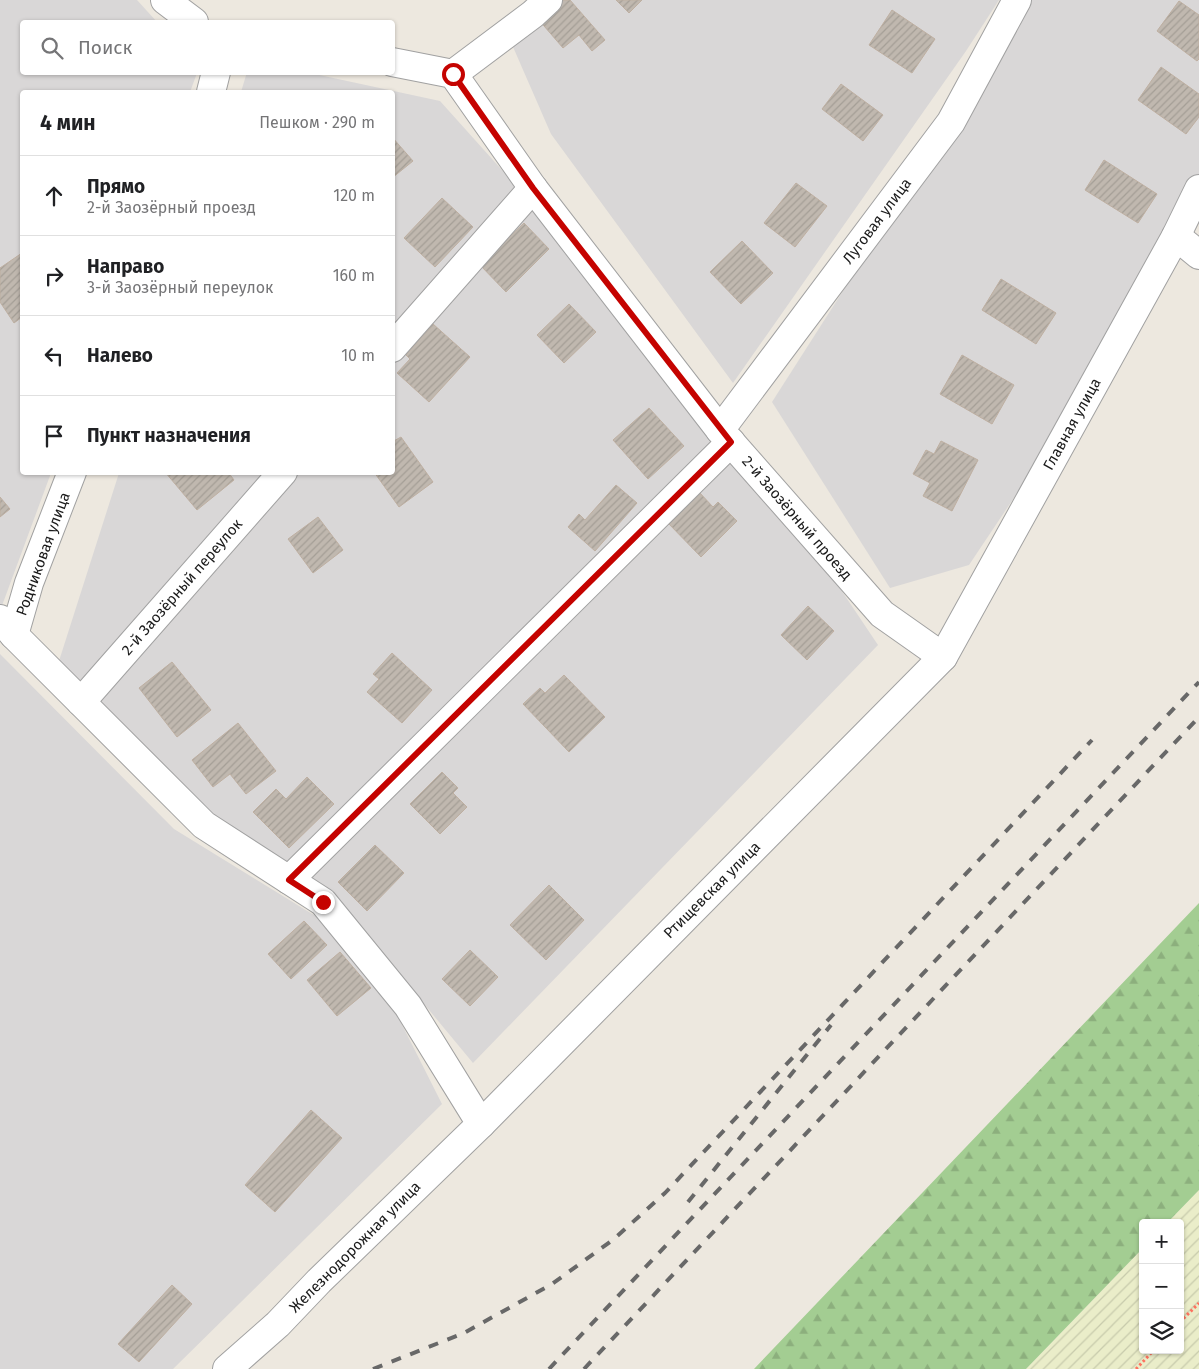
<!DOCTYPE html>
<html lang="ru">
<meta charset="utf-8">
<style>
body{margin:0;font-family:"Fira Sans",sans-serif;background:#f6f6f6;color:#202124}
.controls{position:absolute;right:15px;bottom:15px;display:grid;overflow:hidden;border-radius:5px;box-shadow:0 1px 4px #0004}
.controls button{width:45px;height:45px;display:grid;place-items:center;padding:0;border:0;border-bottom:1px solid #e0e0e0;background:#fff;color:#202124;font:25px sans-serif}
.stop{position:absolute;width:15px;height:15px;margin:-11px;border:4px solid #c50300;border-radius:50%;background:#fff}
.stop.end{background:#c50300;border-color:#fff;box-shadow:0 1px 5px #0008}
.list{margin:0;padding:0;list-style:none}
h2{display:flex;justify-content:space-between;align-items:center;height:65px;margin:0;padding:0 20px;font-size:21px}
h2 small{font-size:16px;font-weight:400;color:#757577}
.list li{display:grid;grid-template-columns:32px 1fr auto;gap:15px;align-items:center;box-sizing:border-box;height:80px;padding:0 20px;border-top:1px solid #e0e0e0}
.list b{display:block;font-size:19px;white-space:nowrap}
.list p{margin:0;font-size:16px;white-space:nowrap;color:#757577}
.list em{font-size:16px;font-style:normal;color:#757577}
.icon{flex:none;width:28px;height:28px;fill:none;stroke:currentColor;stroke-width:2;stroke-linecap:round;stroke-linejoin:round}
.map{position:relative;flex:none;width:1199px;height:1369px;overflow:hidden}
.search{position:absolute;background:#fff;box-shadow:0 1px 4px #0004;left:20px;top:20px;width:375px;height:55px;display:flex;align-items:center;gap:12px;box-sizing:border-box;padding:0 18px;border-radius:5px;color:#757577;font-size:19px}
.panel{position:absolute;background:#fff;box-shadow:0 1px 4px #0004;left:20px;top:90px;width:375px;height:385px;border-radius:5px}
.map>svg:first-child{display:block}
.residential{fill:#d9d7d7}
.farmland{fill:url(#farmland-furrows)}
.forest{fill:url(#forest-firs)}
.building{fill:url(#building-hatch);stroke:#beafa1}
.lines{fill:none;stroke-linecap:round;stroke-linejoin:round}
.minor-casing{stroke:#a1a1a1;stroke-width:30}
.path{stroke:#fd7360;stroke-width:3;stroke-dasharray:2.5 2.5;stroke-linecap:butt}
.minor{stroke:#fff;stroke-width:28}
.rail{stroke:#686868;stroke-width:4;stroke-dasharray:10 10;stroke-linecap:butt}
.route{stroke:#c50300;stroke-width:6}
.labels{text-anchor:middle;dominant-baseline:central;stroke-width:4;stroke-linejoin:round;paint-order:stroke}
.street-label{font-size:15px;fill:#1a1a1a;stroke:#fff}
</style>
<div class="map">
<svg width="1199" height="1369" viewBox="0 0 1199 1369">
<defs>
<pattern id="farmland-furrows" width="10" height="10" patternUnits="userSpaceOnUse" patternTransform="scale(1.25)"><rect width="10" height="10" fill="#eaedc9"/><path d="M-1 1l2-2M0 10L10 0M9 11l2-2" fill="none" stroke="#c8cbac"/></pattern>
<pattern id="forest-firs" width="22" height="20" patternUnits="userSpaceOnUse" patternTransform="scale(1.25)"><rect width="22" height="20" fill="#a3cd92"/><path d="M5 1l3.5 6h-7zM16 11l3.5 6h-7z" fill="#8caf7d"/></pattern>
<pattern id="building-hatch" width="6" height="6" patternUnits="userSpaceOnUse" patternTransform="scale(1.25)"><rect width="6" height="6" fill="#c0b8af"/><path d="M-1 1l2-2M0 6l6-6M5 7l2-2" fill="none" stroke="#a49e96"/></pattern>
</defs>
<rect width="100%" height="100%" fill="#ede8df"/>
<g class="residential">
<path d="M 0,0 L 137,0 L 157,22 L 22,22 L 22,72 L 197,73 L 190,92 L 22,92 L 22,472 L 51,473 L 0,611 Z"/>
<path d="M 542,0 L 999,0 L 966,51 L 733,383 L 551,134 L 510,40 Z"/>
<path d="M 1029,0 L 1199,0 L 1199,221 L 969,565 L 890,588 L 772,402 Z"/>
<path d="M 247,72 L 310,73 L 440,101 L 729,423 L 878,645 L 473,1063 L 376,946 L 206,810 L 59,661 L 119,473 L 392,472 L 392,92 L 241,92 Z"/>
<path d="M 0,654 L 174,829 L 317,917 L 389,999 L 442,1104 L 173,1369 L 0,1369 Z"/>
</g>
<path class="farmland" d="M 1199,1190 L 1199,1369 L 1026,1369 L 1143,1248 L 1143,1350 L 1180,1350 L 1180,1223 L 1167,1223 Z"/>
<path class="forest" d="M 1199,903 L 1199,1190 L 1167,1223 L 1143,1223 L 1143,1248 L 1026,1369 L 754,1369 Z"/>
<g class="building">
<path d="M 560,0 L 570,0 L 605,40 L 592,51 L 579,35 L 563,48 L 538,19 Z"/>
<path d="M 616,0 L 642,0 L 629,13 Z"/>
<path d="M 1179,1 L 1199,15 L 1199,59 L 1197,61 L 1157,31 Z"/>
<path d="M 892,10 L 935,39 L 912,73 L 869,45 Z"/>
<path d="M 1161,67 L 1199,94 L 1199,117 L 1186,134 L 1138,100 Z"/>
<path d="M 841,84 L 883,115 L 863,141 L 822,109 Z"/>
<path d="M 392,137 L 413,161 L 392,178 Z"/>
<path d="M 1104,160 L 1157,194 L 1138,223 L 1085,190 Z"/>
<path d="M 796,183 L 827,206 L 795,247 L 764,223 Z"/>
<path d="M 442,198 L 473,227 L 435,267 L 404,238 Z"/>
<path d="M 524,223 L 549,249 L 506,292 L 480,265 Z"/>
<path d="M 742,241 L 773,273 L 741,304 L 710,272 Z"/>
<path d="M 22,253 L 22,317 L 14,323 L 0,302 L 0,268 Z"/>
<path d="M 1001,279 L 1056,313 L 1036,344 L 982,310 Z"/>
<path d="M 569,304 L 596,332 L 564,363 L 537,335 Z"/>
<path d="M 433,324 L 470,357 L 429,402 L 397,373 L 410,359 L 406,355 Z"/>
<path d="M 962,355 L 1014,385 L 992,424 L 940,394 Z"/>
<path d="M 649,408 L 684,446 L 648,479 L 613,440 Z"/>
<path d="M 401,437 L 433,482 L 399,507 L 374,472 L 392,472 L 392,442 Z"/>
<path d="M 941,441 L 978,460 L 952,511 L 923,496 L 930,483 L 913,474 L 926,450 L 934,454 Z"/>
<path d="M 165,472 L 228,472 L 234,480 L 197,510 Z"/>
<path d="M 616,485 L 637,503 L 595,551 L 568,527 L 579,514 L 585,520 Z"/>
<path d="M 699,492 L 713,507 L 718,502 L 737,521 L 701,557 L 668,523 Z"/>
<path d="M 0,497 L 10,509 L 0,517 Z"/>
<path d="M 318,517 L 343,550 L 313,573 L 288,539 Z"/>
<path d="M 808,606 L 834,631 L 807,660 L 781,635 Z"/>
<path d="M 392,653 L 432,690 L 402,723 L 367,692 L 379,679 L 373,674 Z"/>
<path d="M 172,662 L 211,710 L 177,737 L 139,688 Z"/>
<path d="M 564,675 L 605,717 L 569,752 L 523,704 L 540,688 L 545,693 Z"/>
<path d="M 238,723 L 276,771 L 246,794 L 230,774 L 213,787 L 192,760 Z"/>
<path d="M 442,772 L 458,788 L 453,793 L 467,807 L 440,834 L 410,804 Z"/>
<path d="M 307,777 L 334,804 L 289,848 L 253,812 L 276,789 L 286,799 Z"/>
<path d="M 375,845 L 404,873 L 367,911 L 338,882 Z"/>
<path d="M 549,885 L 584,920 L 546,960 L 510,925 Z"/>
<path d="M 304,921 L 327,945 L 291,979 L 268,954 Z"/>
<path d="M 470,950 L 498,977 L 470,1006 L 442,979 Z"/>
<path d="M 340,952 L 371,988 L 337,1016 L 307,980 Z"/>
<path d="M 311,1110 L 342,1138 L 275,1212 L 245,1185 Z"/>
<path d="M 172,1285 L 192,1304 L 139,1362 L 118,1344 Z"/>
</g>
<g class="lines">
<g class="minor-casing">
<g id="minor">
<path d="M 165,0 L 194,22"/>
<path d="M 392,62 L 453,74 L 533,188 L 720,430 L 882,614 L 943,657"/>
<path d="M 453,74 L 533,14 L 548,0"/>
<path d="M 211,92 L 216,72"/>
<path d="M 1176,236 L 1199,255"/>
<path d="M 392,348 L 533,188"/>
<path d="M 720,430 L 951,122 L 1017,0"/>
<path d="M 0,619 L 14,635 L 204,825 L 323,902 L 408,1006 L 481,1124"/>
<path d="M 14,635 L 29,583 L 72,472"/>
<path d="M 81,702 L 283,472"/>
<path d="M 289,880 L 731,442"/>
<path d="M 227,1369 L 278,1324 L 319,1281 L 481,1124 L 943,657 L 1176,236 L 1199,189"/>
</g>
</g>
<g class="path">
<path d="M 1180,1322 L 1199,1303"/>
<path d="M 1136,1369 L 1154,1350"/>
</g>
<use href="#minor" class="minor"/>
<g class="rail">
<path d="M 688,1202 L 831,1025"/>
<path d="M 373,1369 L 464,1333 L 552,1284 L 614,1239 L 665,1193 L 1092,740"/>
<path d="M 549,1369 L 1199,682"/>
<path d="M 584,1369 L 1199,717"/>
</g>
</g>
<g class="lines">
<path class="route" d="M 323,902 L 289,880 L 731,442 L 533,188 L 453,74"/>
</g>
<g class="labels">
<g class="street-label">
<text transform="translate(877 221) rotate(-53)">Луговая улица</text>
<text transform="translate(1072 424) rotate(-61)">Главная улица</text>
<text transform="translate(797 518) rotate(49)">2-й Заозёрный проезд</text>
<text transform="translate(43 554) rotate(-70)">Родниковая улица</text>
<text transform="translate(182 587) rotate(-49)">2-й Заозёрный переулок</text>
<text transform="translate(712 890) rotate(-45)">Ртищевская улица</text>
<text transform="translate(355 1247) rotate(-45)">Железнодорожная улица</text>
</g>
</g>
</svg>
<div class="controls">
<button>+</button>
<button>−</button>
<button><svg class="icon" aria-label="layers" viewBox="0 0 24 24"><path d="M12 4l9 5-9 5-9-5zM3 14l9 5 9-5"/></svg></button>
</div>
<div class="stop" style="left:453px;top:74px"></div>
<div class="stop end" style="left:323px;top:902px"></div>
<div class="search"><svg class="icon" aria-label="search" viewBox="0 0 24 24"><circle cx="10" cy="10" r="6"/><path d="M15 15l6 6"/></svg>Поиск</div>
<section class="panel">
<h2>4 мин<small>Пешком · 290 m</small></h2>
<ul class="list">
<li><svg class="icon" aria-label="ahead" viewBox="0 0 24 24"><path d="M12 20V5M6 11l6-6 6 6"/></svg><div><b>Прямо</b><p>2-й Заозёрный проезд</p></div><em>120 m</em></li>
<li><svg class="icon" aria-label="right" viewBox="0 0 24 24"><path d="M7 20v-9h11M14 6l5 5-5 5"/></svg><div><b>Направо</b><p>3-й Заозёрный переулок</p></div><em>160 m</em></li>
<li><svg class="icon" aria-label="left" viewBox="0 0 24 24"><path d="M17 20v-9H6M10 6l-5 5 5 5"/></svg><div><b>Налево</b></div><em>10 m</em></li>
<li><svg class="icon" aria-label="arrive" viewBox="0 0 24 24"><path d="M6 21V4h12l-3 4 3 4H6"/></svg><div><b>Пункт назначения</b></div></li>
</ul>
</section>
</div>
